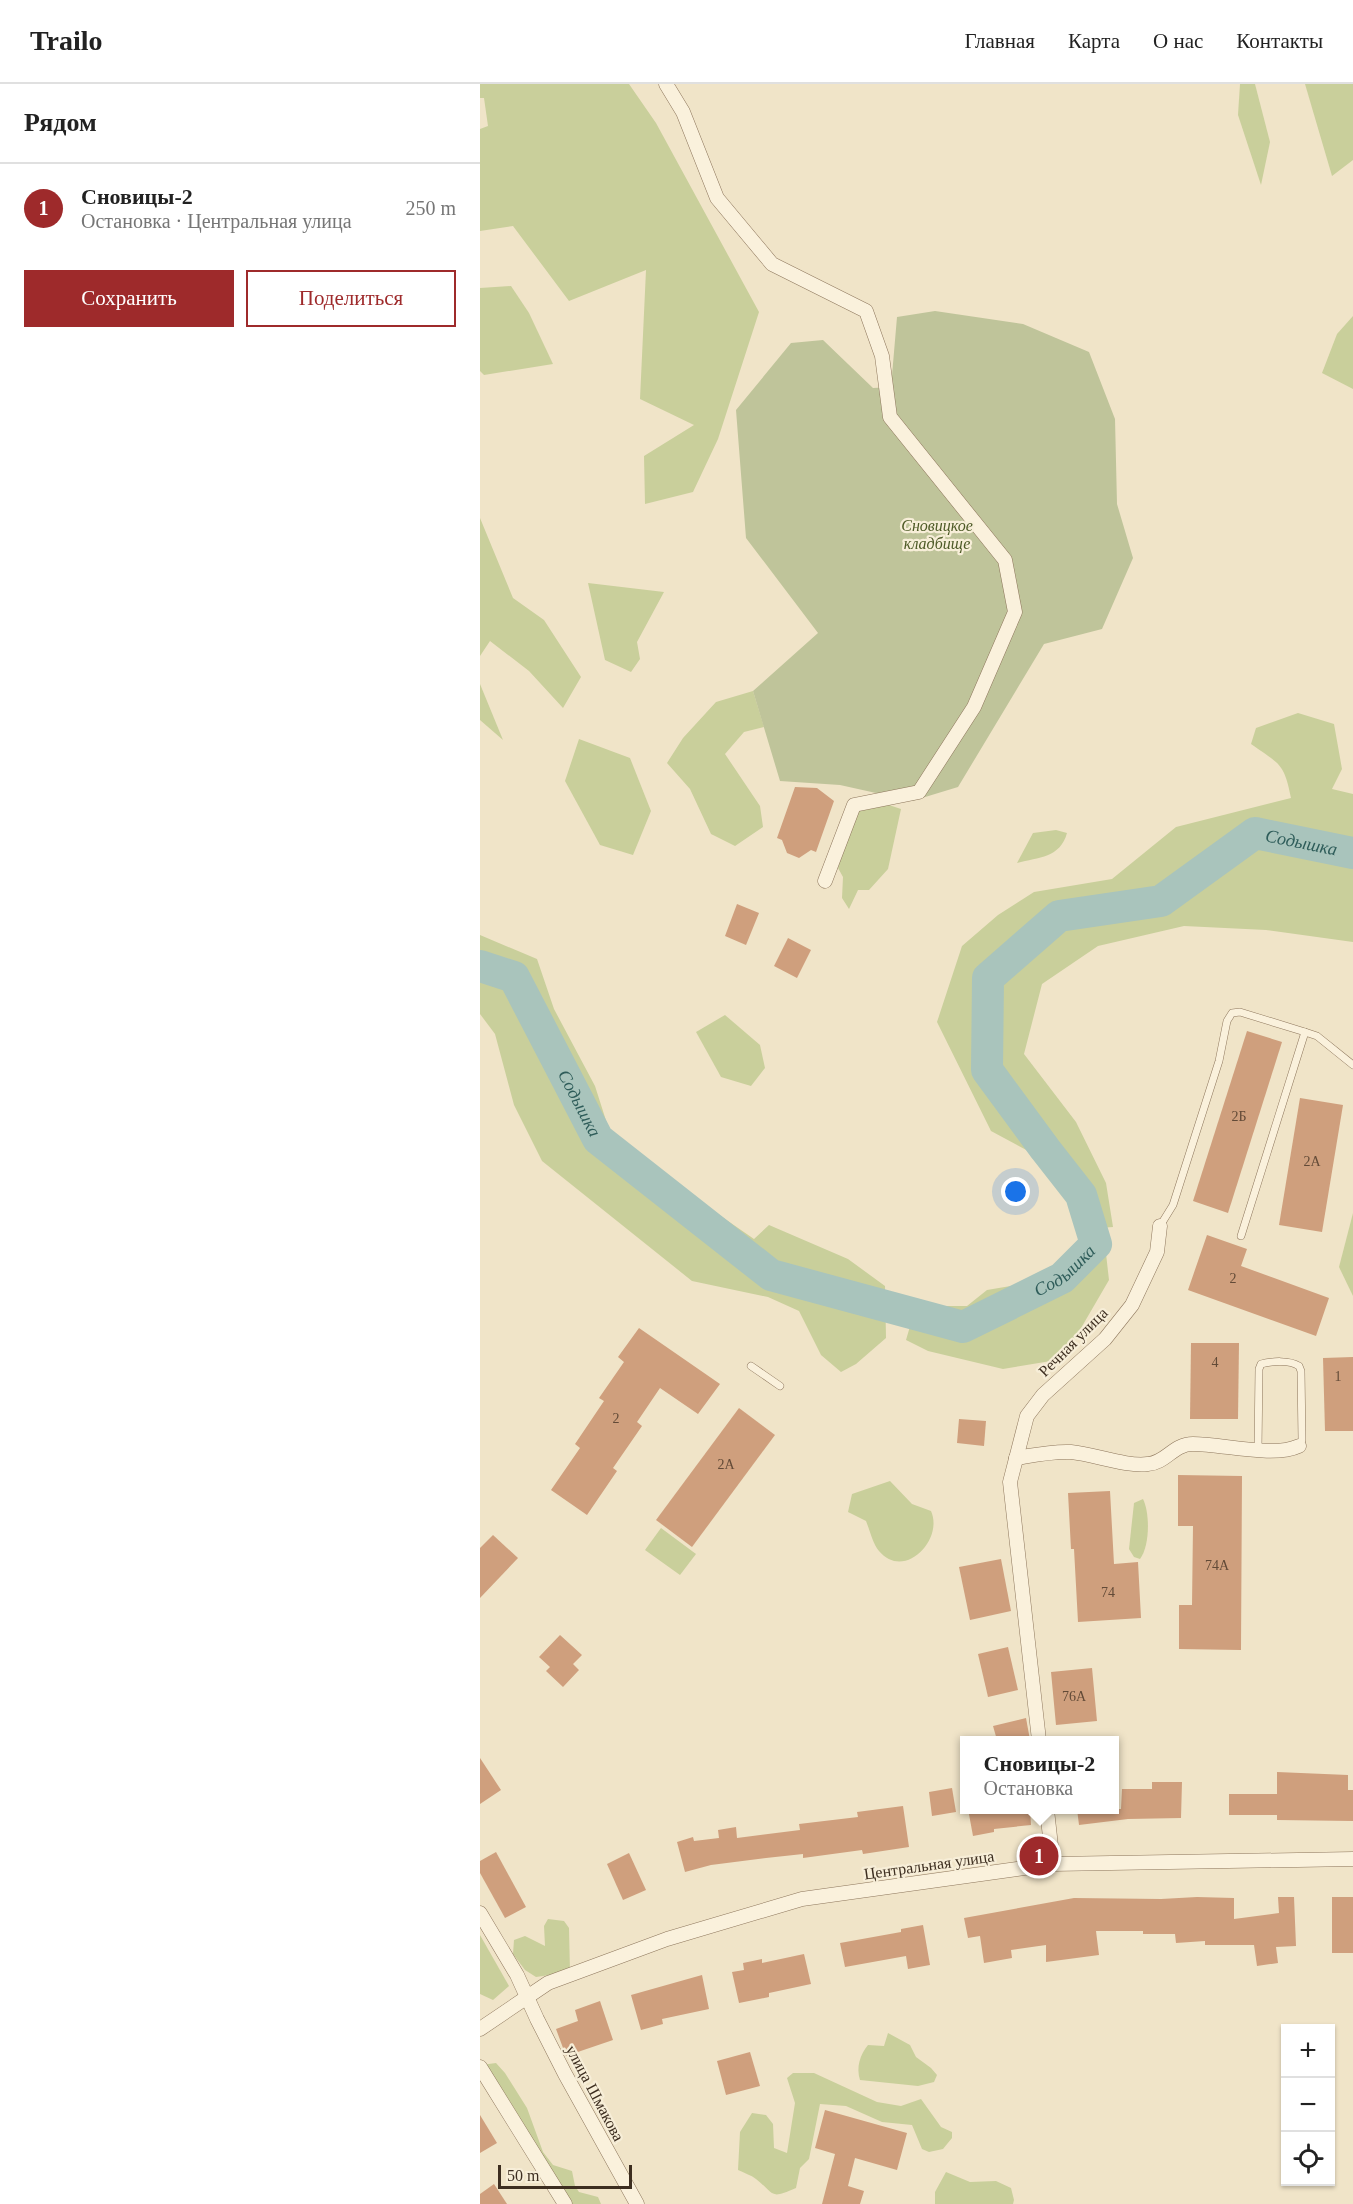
<!DOCTYPE html>
<html lang="ru">
<meta charset="utf-8">
<style>
body{margin:0;font-family:"Times New Roman",serif;background:#f6f6f6;color:#222}
.controls{position:absolute;right:18px;bottom:18px;display:grid;overflow:hidden;border-radius:0px;box-shadow:0 2px 4px #0004}
.controls button{width:54px;height:54px;display:grid;place-items:center;padding:0;border:0;border-bottom:2px solid #e0e0e0;background:#fff;color:#222;font:30px sans-serif}
.scale{position:absolute;left:18px;bottom:15px;width:134px;box-sizing:border-box;padding-left:6px;border:3px solid #3d2e20;border-top:0;font-size:16px;line-height:21px;white-space:nowrap;color:#3d2e20;-webkit-text-stroke:4px #f7eed8;paint-order:stroke}
.you{position:absolute;left:536px;top:1108px;width:21px;height:21px;margin:-15px;border:4px solid #fff;border-radius:50%;background:#1a73e8;box-shadow:0 0 0 9px #1a73e833}
.badge{display:grid;place-items:center;width:39px;height:39px;border-radius:50%;background:#9e2a2b;color:#fff;font-size:20px;font-weight:700}
.pin{position:absolute;translate:-50% -50%;border:3px solid #fff;box-shadow:0 2px 6px #0006}
.popup{position:absolute;left:480px;top:1652px;width:159px;height:78px;box-sizing:border-box;display:grid;place-content:center;border-radius:0px;background:#fff;filter:drop-shadow(0 2px 4px #0005);font-size:20px;white-space:nowrap;color:#767676}
.popup b{font-size:22px;color:#222}
.popup::after{content:'';position:absolute;left:50%;top:100%;margin-left:-12px;border:12px solid transparent;border-top-color:#fff}
.list{margin:0;padding:0;list-style:none}
h2{display:flex;justify-content:space-between;align-items:center;height:78px;margin:0;padding:0 24px;font-size:26px}
h2 small{font-size:20px;font-weight:400;color:#767676}
.list li{display:grid;grid-template-columns:39px 1fr auto;gap:18px;align-items:center;box-sizing:border-box;height:90px;padding:0 24px;border-top:2px solid #e0e0e0}
.list b{display:block;font-size:22px;white-space:nowrap}
.list p{margin:0;font-size:20px;white-space:nowrap;color:#767676}
.list em{font-size:20px;font-style:normal;color:#767676}
.actions{display:flex;gap:12px;padding:18px 24px}
.actions a{flex:1;padding:14px 0;border:2px solid #9e2a2b;border-radius:0px;text-align:center;font-size:21px;color:#9e2a2b}
.actions .main{background:#9e2a2b;color:#fff}
.icon{flex:none;width:33px;height:33px;fill:none;stroke:currentColor;stroke-width:2;stroke-linecap:round;stroke-linejoin:round}
.map{position:relative;flex:none;width:873px;height:2120px;overflow:hidden}
header{display:flex;align-items:center;gap:36px;box-sizing:border-box;height:84px;padding:0 30px;background:#fff;border-bottom:2px solid #e0e0e0}
header strong{font-size:28px}
nav{display:flex;gap:33px;margin-inline-start:auto;font-size:21px}
main{display:flex}
aside{flex:1;background:#fff}
.map>svg:first-child{display:block}
.green{fill:#c9cf9b}
.cemetery{fill:#bfc49a}
.lines{fill:none;stroke-linecap:round;stroke-linejoin:round}
.river{stroke:#a9c4bc;stroke-width:32}
.building{fill:#cf9f7d}
.lane-casing{stroke:#8d765c;stroke-width:8}
.street-casing{stroke:#8d765c;stroke-width:15}
.lane{stroke:#faf1dc;stroke-width:7}
.street{stroke:#faf1dc;stroke-width:14}
.labels{text-anchor:middle;dominant-baseline:central;stroke-width:4.5;stroke-linejoin:round;paint-order:stroke}
.number-label{font-size:14px;fill:#624a37}
.park-label{font-size:16px;font-style:italic;fill:#4d5a26;stroke:#f7eed8}
.street-label{font-size:16px;fill:#3d2e20;stroke:#f7eed8}
.water-label{font-size:18px;font-style:italic;fill:#2f5d5a;stroke:#f7eed8}
</style>
<header>
<strong>Trailo</strong>
<nav><a>Главная</a><a>Карта</a><a>О нас</a><a>Контакты</a></nav>
</header>
<main>
<aside>
<h2>Рядом<small></small></h2>
<ul class="list">
<li><span class="badge">1</span><div><b>Сновицы-2</b><p>Остановка · Центральная улица</p></div><em>250 m</em></li>
</ul>
<div class="actions"><a class="main">Сохранить</a><a>Поделиться</a></div>
</aside>
<div class="map">
<svg width="873" height="2120" viewBox="0 0 873 2120">
<rect width="100%" height="100%" fill="#f0e4c8"/>
<g class="green">
<path d="M 0,0 L 149,0 L 176,39 L 279,228 L 238,355 L 213,408 L 165,420 L 164,372 L 214,341 L 160,315 L 166,186 L 89,217 L 33,142 L 0,147 L 0,45 L 8,42 L 4,14 L 0,14 Z"/>
<path d="M 760,0 L 775,0 L 790,58 L 781,101 L 758,31 Z"/>
<path d="M 825,0 L 873,0 L 873,76 L 852,92 Z"/>
<path d="M 31,202 L 49,229 L 73,280 L 4,291 L 0,287 L 0,204 Z"/>
<path d="M 873,232 L 873,305 L 842,289 L 857,250 Z"/>
<path d="M 0,434 L 33,514 L 64,536 L 101,593 L 83,624 L 49,587 L 10,557 L 0,572 Z"/>
<path d="M 108,499 L 184,508 L 157,558 L 160,575 L 151,588 L 125,576 Z"/>
<path d="M 0,600 L 23,656 L 0,636 Z"/>
<path d="M 273,607 L 284,643 L 264,648 L 245,670 L 280,722 L 283,743 L 255,762 L 231,750 L 210,705 L 187,679 L 203,654 L 236,618 Z"/>
<path d="M 818,629 L 854,640 L 862,685 L 852,705 L 873,710 L 873,858 L 786,846 L 704,842 L 618,862 L 562,900 L 544,970 L 596,1038 L 626,1099 L 633,1143 L 619,1144 L 610,1100 L 511,1047 L 457,938 L 482,862 L 518,831 L 554,808 L 632,795 L 696,743 L 811,714 C 804,678 799,680 771,660 L 776,644 Z"/>
<path d="M 99,655 L 150,674 L 171,727 L 153,771 L 120,761 L 85,697 Z"/>
<path d="M 397,717 L 421,725 L 408,785 L 389,806 L 378,806 L 369,825 L 362,814 L 363,793 L 358,784 L 373,727 Z"/>
<path d="M 576,746 L 587,749 C 580,774 559,773 537,779 L 553,749 Z"/>
<path d="M 0,851 L 57,875 L 74,925 L 115,1002 L 130,1049 L 206,1108 L 274,1155 L 289,1141 L 368,1175 L 405,1202 L 406,1254 L 376,1280 L 361,1288 L 341,1271 L 319,1227 L 288,1213 L 212,1197 L 62,1077 L 34,1021 L 15,950 L 0,930 Z"/>
<path d="M 245,931 L 280,961 L 285,984 L 271,1002 L 241,993 L 216,948 Z"/>
<path d="M 873,1129 L 873,1212 L 859,1183 Z"/>
<path d="M 625,1161 L 629,1196 L 583,1275 L 523,1285 L 448,1267 L 426,1256 L 436,1222 L 487,1222 L 507,1206 L 543,1200 Z"/>
<path d="M 410,1397 L 432,1420 L 451,1427 C 464,1456 424,1497 399,1467 C 393,1460 390,1447 386,1437 L 368,1428 L 372,1410 Z"/>
<path d="M 663,1415 C 670,1429 670,1462 660,1475 L 654,1473 L 649,1465 L 654,1419 Z"/>
<path d="M 181,1444 L 216,1470 L 200,1491 L 165,1466 Z"/>
<path d="M 68,1835 L 84,1837 L 89,1844 L 90,1888 L 56,1893 L 45,1886 L 33,1870 L 34,1856 L 45,1852 L 65,1862 L 64,1842 Z"/>
<path d="M 0,1851 L 29,1902 L 13,1916 L 0,1910 Z"/>
<path d="M 408,1949 L 430,1961 L 436,1973 L 451,1984 L 457,1991 L 454,1998 L 438,2002 L 380,1996 C 376,1983 380,1971 388,1961 L 404,1962 Z"/>
<path d="M 16,1979 L 25,1989 L 47,2024 L 63,2068 L 73,2081 L 92,2087 L 95,2102 L 99,2108 L 118,2113 L 121,2120 L 86,2120 L 1,1981 Z"/>
<path d="M 313,1989 L 334,1989 L 397,2018 L 421,2022 L 441,2015 L 461,2043 L 472,2048 L 472,2054 L 463,2065 L 449,2068 L 442,2065 L 432,2041 L 402,2038 L 366,2022 L 340,2020 L 329,2075 L 320,2084 L 316,2104 C 289,2116 295,2110 276,2095 C 271,2091 264,2089 258,2086 L 260,2048 L 272,2029 L 286,2031 L 293,2040 L 294,2064 L 307,2069 L 315,2019 L 307,1994 Z"/>
<path d="M 466,2088 L 490,2098 L 516,2097 L 531,2104 L 534,2116 L 533,2120 L 455,2120 L 455,2108 Z"/>
</g>
<path class="cemetery" d="M 455,227 L 543,240 L 609,268 L 635,335 L 637,420 L 653,474 L 622,545 L 564,560 L 478,703 L 432,717 L 360,701 L 300,697 L 273,607 L 338,549 L 266,454 L 256,326 L 311,259 L 343,256 L 393,304 L 411,303 L 417,233 Z"/>
<g class="lines">
<path class="river" id="s1" d="M 0,882 L 34,893 L 118,1055 L 291,1191 L 483,1243 L 582,1194 L 616,1160 L 601,1111 L 565,1065 L 507,986 L 508,894 L 579,832 L 681,817 L 775,749 L 873,769"/>
</g>
<g class="building">
<path d="M 315,703 L 337,704 L 354,717 L 336,768 L 331,766 L 319,774 L 307,769 L 302,756 L 297,754 Z"/>
<path d="M 257,820 L 279,829 L 266,861 L 245,852 Z"/>
<path d="M 308,854 L 331,866 L 317,894 L 294,882 Z"/>
<path d="M 767,947 L 802,958 L 748,1129 L 713,1117 Z"/>
<path d="M 820,1014 L 863,1021 L 842,1148 L 799,1141 Z"/>
<path d="M 727,1151 L 767,1165 L 761,1182 L 849,1214 L 836,1252 L 708,1206 Z"/>
<path d="M 159,1244 L 240,1300 L 218,1330 L 180,1304 L 157,1338 L 162,1342 L 133,1384 L 137,1387 L 107,1431 L 71,1406 L 100,1364 L 95,1360 L 124,1317 L 119,1314 L 144,1278 L 138,1273 Z"/>
<path d="M 711,1259 L 759,1259 L 758,1335 L 710,1335 Z"/>
<path d="M 873,1273 L 873,1347 L 845,1347 L 843,1274 Z"/>
<path d="M 259,1324 L 295,1351 L 212,1463 L 176,1436 Z"/>
<path d="M 479,1335 L 506,1337 L 504,1362 L 477,1359 Z"/>
<path d="M 698,1391 L 762,1392 L 761,1566 L 699,1565 L 699,1521 L 712,1521 L 713,1442 L 698,1442 Z"/>
<path d="M 630,1407 L 634,1480 L 658,1478 L 661,1534 L 598,1538 L 594,1465 L 591,1465 L 588,1409 Z"/>
<path d="M 13,1451 L 38,1474 L 0,1514 L 0,1464 Z"/>
<path d="M 521,1475 L 531,1527 L 490,1536 L 479,1483 Z"/>
<path d="M 80,1551 L 102,1571 L 93,1580 L 99,1586 L 83,1603 L 66,1587 L 70,1583 L 59,1573 Z"/>
<path d="M 528,1563 L 538,1606 L 508,1613 L 498,1570 Z"/>
<path d="M 612,1584 L 617,1637 L 576,1641 L 571,1588 Z"/>
<path d="M 546,1634 L 550,1656 L 517,1656 L 513,1642 Z"/>
<path d="M 0,1674 L 21,1706 L 0,1720 Z"/>
<path d="M 797,1688 L 868,1691 L 868,1706 L 873,1706 L 873,1737 L 797,1736 L 797,1731 L 749,1731 L 749,1710 L 797,1710 Z"/>
<path d="M 672,1698 L 702,1698 L 701,1734 L 648,1735 L 599,1741 L 597,1725 L 641,1725 L 642,1705 L 672,1705 Z"/>
<path d="M 472,1704 L 476,1728 L 452,1732 L 449,1708 Z"/>
<path d="M 423,1722 L 429,1763 L 383,1770 L 382,1766 L 323,1774 L 323,1770 L 286,1774 L 231,1781 L 205,1788 L 197,1758 L 213,1753 L 214,1757 L 239,1754 L 238,1746 L 256,1743 L 257,1754 L 320,1746 L 319,1740 L 378,1733 L 377,1728 Z"/>
<path d="M 488,1725 L 550,1725 L 551,1741 L 514,1745 L 514,1748 L 493,1752 Z"/>
<path d="M 16,1768 L 46,1823 L 25,1834 L 0,1789 L 0,1777 Z"/>
<path d="M 149,1769 L 166,1806 L 143,1816 L 127,1780 Z"/>
<path d="M 717,1813 L 754,1814 L 754,1835 L 799,1829 L 798,1813 L 814,1813 L 816,1862 L 796,1863 L 798,1879 L 777,1882 L 774,1861 L 725,1861 L 725,1857 L 696,1859 L 695,1850 L 663,1850 L 663,1847 L 616,1847 L 619,1871 L 566,1878 L 566,1861 L 531,1866 L 532,1874 L 504,1879 L 500,1852 L 488,1854 L 484,1834 L 594,1814 L 681,1815 Z"/>
<rect x="852" y="1813" width="21" height="56"/>
<path d="M 443,1841 L 450,1881 L 428,1885 L 426,1872 L 365,1883 L 360,1859 L 421,1848 L 421,1845 Z"/>
<path d="M 324,1870 L 331,1900 L 289,1909 L 289,1913 L 259,1919 L 252,1888 L 264,1886 L 263,1879 L 282,1875 L 282,1879 Z"/>
<path d="M 222,1891 L 229,1925 L 182,1935 L 183,1940 L 161,1946 L 151,1911 Z"/>
<path d="M 120,1917 L 133,1956 L 86,1972 L 76,1945 L 98,1937 L 95,1926 Z"/>
<path d="M 270,1968 L 280,2002 L 246,2011 L 237,1977 Z"/>
<path d="M 345,2026 L 427,2049 L 417,2086 L 375,2074 L 368,2102 L 384,2107 L 380,2120 L 342,2120 L 355,2070 L 335,2064 Z"/>
<path d="M 0,2031 L 17,2059 L 0,2069 Z"/>
<path d="M 14,2100 L 27,2120 L 0,2120 L 0,2110 Z"/>
</g>
<g class="lines">
<g class="lane-casing">
<g id="lane">
<path d="M 825,948 L 837,952 L 873,981"/>
<path d="M 680,1142 L 693,1121 L 739,977 L 747,937 L 752,929 L 760,928 L 825,948 L 761,1152"/>
<path d="M 271,1282 L 300,1302"/>
<path d="M 778,1366 L 779,1285 L 781,1280 C 792,1277 810,1276 819,1282 L 821,1287 L 822,1356 L 819,1362"/>
</g>
</g>
<g class="street-casing">
<g id="street">
<path d="M 186,0 L 203,28 L 237,114 L 292,180 L 386,227 L 402,272 L 410,333 L 525,476 L 535,528 L 494,623 L 439,708 L 374,721 L 345,797"/>
<path d="M 536,1374 C 554,1371 572,1367 591,1368 C 614,1370 646,1383 668,1380 C 686,1379 693,1360 713,1360 C 743,1360 793,1374 819,1362"/>
<path d="M 559,1656 L 530,1398 L 547,1332 L 563,1311 L 625,1255 L 652,1221 L 677,1168 L 680,1142"/>
<path d="M 567,1726 L 573,1780"/>
<path d="M 0,1829 L 37,1891 L 57,1935 L 85,1990 L 157,2120"/>
<path d="M 0,1945 L 68,1899 L 187,1855 L 322,1815 L 573,1780 L 873,1775"/>
<path d="M 0,1983 L 85,2120"/>
</g>
</g>
<use href="#lane" class="lane"/>
<use href="#street" class="street"/>
</g>
<g class="labels">
<g class="number-label">
<text x="759" y="1032">2Б</text>
<text x="832" y="1077">2А</text>
<text x="753" y="1194">2</text>
<text x="735" y="1278">4</text>
<text x="858" y="1292">1</text>
<text x="136" y="1334">2</text>
<text x="246" y="1380">2А</text>
<text x="737" y="1481">74А</text>
<text x="628" y="1508">74</text>
<text x="594" y="1612">76А</text>
</g>
<g class="park-label">
<text x="457" y="441">Сновицкое<tspan x="457" dy="18">кладбище</tspan></text>
</g>
<g class="street-label">
<text transform="translate(593 1258) rotate(-45)">Речная улица</text>
<text transform="translate(449 1781) rotate(-8)">Центральная улица</text>
<text transform="translate(115 2009) rotate(62)">улица Шмакова</text>
</g>
<g class="water-label">
<text stroke="none"><textPath href="#s1" startOffset="1456">Содышка</textPath></text>
<text stroke="none"><textPath href="#s1" startOffset="178">Содышка</textPath></text>
<text stroke="none"><textPath href="#s1" startOffset="754">Содышка</textPath></text>
</g>
</g>
</svg>
<div class="controls">
<button>+</button>
<button>−</button>
<button><svg class="icon" aria-label="locate" viewBox="0 0 24 24"><circle cx="12" cy="12" r="6"/><path d="M12 2v4M12 18v4M2 12h4M18 12h4"/></svg></button>
</div>
<div class="scale">50 m</div>
<div class="you"></div>
<div class="pin badge" style="left:559px;top:1772px">1</div>
<div class="popup"><b>Сновицы-2</b>Остановка</div>
</div>
</main>
